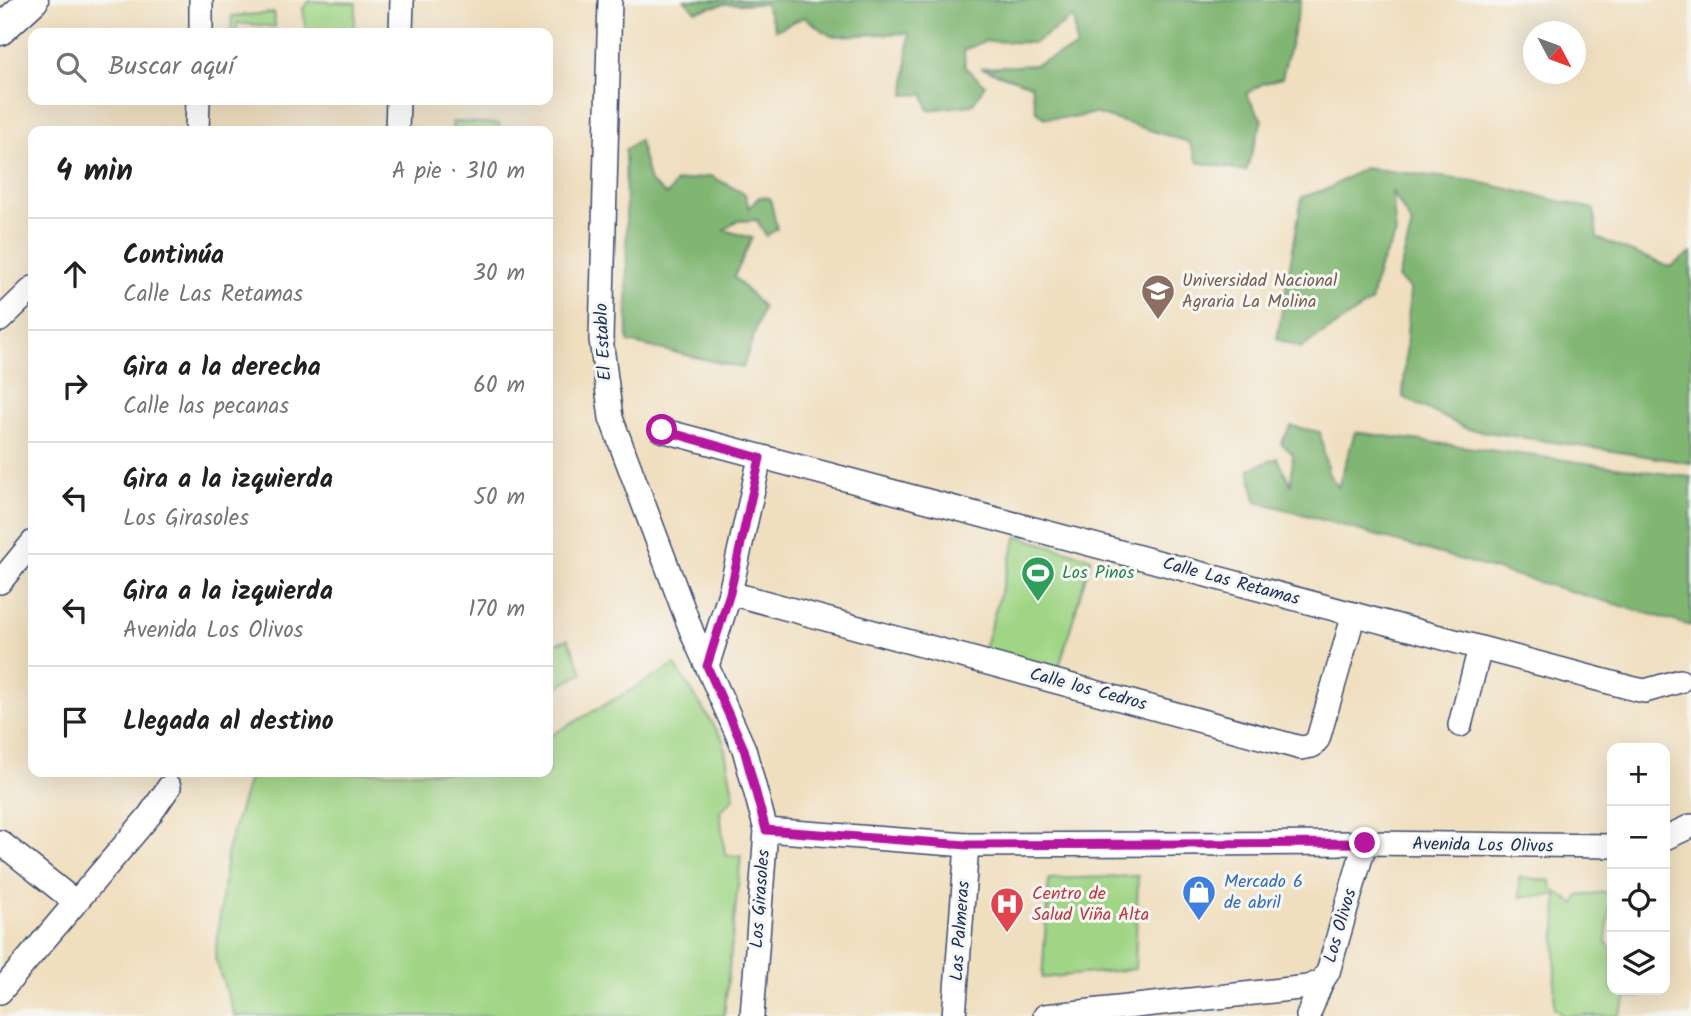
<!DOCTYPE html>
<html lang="es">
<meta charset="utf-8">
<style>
body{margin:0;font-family:Kalam,sans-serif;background:#f2f2f2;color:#202124}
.controls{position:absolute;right:21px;bottom:21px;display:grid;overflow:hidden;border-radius:14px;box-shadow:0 7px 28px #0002}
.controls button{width:63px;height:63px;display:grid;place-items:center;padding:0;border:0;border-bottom:2px solid #e0e0e0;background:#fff;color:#202124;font:35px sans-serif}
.compass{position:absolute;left:1523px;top:21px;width:63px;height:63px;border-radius:50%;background:#fff;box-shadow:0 7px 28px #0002;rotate:131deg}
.stop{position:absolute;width:21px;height:21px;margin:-16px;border:5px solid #b5179e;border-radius:50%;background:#fff}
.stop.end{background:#b5179e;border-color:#fff;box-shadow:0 2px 7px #0008}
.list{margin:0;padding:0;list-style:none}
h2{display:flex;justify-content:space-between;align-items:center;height:91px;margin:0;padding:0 28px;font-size:30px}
h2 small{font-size:23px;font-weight:400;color:#757577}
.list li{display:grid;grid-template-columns:46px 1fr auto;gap:21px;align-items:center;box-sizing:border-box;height:112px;padding:0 28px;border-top:2px solid #e0e0e0}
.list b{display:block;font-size:26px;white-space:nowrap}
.list p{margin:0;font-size:23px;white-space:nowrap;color:#757577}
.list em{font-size:23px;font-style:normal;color:#757577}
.icon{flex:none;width:38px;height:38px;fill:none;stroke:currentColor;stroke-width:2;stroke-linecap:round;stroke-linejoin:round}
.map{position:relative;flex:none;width:1691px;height:1016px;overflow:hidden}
.search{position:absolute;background:#fff;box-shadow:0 7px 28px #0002;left:28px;top:28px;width:525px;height:77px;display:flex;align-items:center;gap:18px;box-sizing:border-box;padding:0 24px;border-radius:14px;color:#757577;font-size:26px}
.panel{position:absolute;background:#fff;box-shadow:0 7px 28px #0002;left:28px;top:126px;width:525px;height:651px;border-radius:14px}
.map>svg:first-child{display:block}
.green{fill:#a0d585;stroke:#5e8272;stroke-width:2}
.forest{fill:#80b672;stroke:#4e7268;stroke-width:2}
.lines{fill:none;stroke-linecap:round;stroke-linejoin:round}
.minor-casing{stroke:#3b496d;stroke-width:26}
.tertiary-casing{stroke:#3b496d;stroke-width:33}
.minor{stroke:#fff;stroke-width:23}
.tertiary{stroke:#fff;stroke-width:30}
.route{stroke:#b5179e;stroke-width:9}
.labels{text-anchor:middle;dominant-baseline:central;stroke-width:6;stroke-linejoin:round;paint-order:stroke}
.education-label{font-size:18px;fill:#785e54;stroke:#f6f6f2;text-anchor:start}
.street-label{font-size:18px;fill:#1b2f5e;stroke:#f6f6f2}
.leisure-label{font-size:18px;fill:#27864d;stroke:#f6f6f2;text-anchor:start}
.shop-label{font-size:18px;fill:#366cbe;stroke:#f6f6f2;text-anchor:start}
.health-label{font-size:18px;fill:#be3a42;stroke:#f6f6f2;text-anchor:start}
</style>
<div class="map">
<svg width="1691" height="1016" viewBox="0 0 1691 1016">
<rect width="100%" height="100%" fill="#f6f6f2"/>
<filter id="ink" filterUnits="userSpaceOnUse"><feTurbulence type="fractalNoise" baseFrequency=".0143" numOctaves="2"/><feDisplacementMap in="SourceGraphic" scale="14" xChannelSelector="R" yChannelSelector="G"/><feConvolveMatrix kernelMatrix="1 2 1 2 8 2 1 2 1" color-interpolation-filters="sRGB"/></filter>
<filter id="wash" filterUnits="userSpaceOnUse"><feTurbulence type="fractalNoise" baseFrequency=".00686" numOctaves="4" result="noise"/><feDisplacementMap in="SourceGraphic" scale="28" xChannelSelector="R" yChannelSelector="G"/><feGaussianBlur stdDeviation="1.57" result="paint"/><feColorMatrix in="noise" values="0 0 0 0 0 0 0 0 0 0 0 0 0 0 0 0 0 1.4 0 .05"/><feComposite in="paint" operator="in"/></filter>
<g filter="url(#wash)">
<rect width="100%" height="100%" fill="#f0dfbf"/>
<g class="green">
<path d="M 310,1 L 356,3 L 354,33 L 306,33 L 303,8 Z"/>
<path d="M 274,13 L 275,27 L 237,23 L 237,33 L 231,33 L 232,16 Z"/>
<path d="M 452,122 L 499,124 L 499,131 L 453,131 Z"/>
<path d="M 1017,536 L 1091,558 L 1058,671 L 984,649 Z"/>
<path d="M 568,639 L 583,673 L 548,692 L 548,646 Z"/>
<path d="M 675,665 L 723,740 L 734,798 L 720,811 L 725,855 L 741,856 L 724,1016 L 235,1016 L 215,958 L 228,847 L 251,772 L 548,772 L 548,737 Z"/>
<path d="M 1138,876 L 1135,969 L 1042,978 L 1049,879 Z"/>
<path d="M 1519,877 L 1551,881 L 1552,889 L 1575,904 L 1579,896 L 1612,891 L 1606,941 L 1612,950 L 1612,990 L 1649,990 L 1640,997 L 1627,997 L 1618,1016 L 1563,1016 L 1554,1008 L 1557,895 L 1520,897 Z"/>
</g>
<g class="forest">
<path d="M 685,0 L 1301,0 L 1282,78 L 1262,84 L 1246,94 L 1262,120 L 1246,171 L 1198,162 L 1189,142 L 1094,113 L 1073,118 L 1045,118 L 1036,111 L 1031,85 L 981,68 L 1034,65 L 1076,48 L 1074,17 L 1034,43 L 985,41 L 964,50 L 965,67 L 985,85 L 972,105 L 928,110 L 924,94 L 905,95 L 909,33 L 831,36 L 804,17 L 776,30 L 765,4 L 724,4 L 695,11 Z"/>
<path d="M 639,140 L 650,182 L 667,195 L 676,182 L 711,176 L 745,194 L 749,208 L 759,197 L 770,198 L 777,229 L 766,236 L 757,220 L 737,221 L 724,230 L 752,238 L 734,277 L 763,307 L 743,368 L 628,342 L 625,150 Z"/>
<path d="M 1364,168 L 1474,181 L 1594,209 L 1597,238 L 1670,267 L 1691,253 L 1691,463 L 1467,429 L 1403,397 L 1410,289 L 1398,278 L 1412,225 L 1392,191 L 1396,234 L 1378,270 L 1371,302 L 1301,348 L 1277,339 L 1302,197 L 1327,189 Z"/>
<path d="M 1291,426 L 1320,432 L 1328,473 L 1338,487 L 1355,432 L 1691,477 L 1691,626 L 1256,501 L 1249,469 L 1277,458 L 1291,484 L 1293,454 L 1281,443 Z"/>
</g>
</g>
<g filter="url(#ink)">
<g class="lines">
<g class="minor-casing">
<g id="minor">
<path d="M 201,0 L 201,33"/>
<path d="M 610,0 L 601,339 L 611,418 L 693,635 L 744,749 L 766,830 L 752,1016"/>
<path d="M 401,33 L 402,0"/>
<path d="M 197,131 L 198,100"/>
<path d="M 397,131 L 398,100"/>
<path d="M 0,320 L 33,288"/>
<path d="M 661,430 L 1635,689 L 1645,691 L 1680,681"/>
<path d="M 0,582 L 33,542"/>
<path d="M 730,593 L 1301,748 L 1312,746 L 1318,739 L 1354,614"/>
<path d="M 707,666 L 730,593 L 760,458"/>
<path d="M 1460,725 L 1480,648"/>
<path d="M 766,830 L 967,845 L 1365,843 L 1612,846"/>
<path d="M 1665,838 L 1691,826"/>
<path d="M 0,842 L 74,901"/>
<path d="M 0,992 L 149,816 L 169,787"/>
<path d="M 954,1016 L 967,845"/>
<path d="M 1045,1016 L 1308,987 L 1322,981 L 1328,972 L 1365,843"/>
<path d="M 1308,1016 L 1322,981"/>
</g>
</g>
<g class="tertiary-casing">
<path id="tertiary" d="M 0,30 L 33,0"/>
</g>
<use href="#minor" class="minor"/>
<use href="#tertiary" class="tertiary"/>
</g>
</g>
<g class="lines" filter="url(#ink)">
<path class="route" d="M 662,430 L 760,458 L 730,593 L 707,666 L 744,749 L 766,830 L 967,845 L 1365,843"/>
</g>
<defs>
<g id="university-pin" transform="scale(1.75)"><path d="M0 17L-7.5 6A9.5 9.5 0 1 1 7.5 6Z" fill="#8d6e63" stroke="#f6f6f2"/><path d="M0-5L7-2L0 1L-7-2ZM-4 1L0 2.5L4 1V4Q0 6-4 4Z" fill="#fff"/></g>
<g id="stadium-pin" transform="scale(1.75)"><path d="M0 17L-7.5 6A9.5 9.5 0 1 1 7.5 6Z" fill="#2e9e5b" stroke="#f6f6f2"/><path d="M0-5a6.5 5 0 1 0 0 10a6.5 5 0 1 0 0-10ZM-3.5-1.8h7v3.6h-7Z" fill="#fff"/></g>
<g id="shop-pin" transform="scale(1.75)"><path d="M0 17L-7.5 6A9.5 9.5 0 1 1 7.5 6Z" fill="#3f7fe0" stroke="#f6f6f2"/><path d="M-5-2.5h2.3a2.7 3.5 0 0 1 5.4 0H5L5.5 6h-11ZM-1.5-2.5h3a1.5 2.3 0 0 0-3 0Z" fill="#fff"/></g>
<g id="hospital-pin" transform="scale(1.75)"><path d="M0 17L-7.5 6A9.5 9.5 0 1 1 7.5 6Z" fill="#e0444e" stroke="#f6f6f2"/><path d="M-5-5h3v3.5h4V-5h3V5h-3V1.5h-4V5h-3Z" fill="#fff"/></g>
</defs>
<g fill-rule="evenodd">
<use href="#university-pin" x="1158" y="291"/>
<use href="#stadium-pin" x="1038" y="573"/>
<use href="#shop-pin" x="1199" y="892"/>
<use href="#hospital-pin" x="1007" y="904"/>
</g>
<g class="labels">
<g class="education-label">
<text x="1182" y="281">Universidad Nacional<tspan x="1182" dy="21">Agraria La Molina</tspan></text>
</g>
<g class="street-label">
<text transform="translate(604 342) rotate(-93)">El Establo</text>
<text transform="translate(1231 582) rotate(15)">Calle Las Retamas</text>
<text transform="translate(1088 690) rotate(15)">Calle los Cedros</text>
<text transform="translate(1483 846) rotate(1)">Avenida Los Olivos</text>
<text transform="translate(761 899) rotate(-86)">Los Girasoles</text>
<text transform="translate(1341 926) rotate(-74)">Los Olivos</text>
<text transform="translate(961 931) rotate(-86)">Las Palmeras</text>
</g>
<g class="leisure-label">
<text x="1062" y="573">Los Pinos</text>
</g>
<g class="shop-label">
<text x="1224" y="882">Mercado 6<tspan x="1224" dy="21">de abril</tspan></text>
</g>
<g class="health-label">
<text x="1032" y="894">Centro de<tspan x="1032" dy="21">Salud Viña Alta</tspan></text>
</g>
</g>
</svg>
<div class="controls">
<button>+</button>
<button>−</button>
<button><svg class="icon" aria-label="locate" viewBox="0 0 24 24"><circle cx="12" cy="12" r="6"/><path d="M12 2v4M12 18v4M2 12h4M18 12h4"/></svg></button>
<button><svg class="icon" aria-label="layers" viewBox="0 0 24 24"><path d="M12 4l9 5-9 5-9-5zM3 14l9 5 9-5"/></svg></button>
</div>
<svg class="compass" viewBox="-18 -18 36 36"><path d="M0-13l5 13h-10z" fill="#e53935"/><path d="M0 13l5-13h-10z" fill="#757577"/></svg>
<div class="stop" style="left:662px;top:430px"></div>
<div class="stop end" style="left:1365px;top:843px"></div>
<div class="search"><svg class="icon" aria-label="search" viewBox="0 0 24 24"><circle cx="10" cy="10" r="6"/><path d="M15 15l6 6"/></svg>Buscar aquí</div>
<section class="panel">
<h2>4 min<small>A pie · 310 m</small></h2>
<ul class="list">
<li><svg class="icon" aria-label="ahead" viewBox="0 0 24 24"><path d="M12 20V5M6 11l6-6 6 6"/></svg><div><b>Continúa</b><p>Calle Las Retamas</p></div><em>30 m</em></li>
<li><svg class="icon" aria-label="right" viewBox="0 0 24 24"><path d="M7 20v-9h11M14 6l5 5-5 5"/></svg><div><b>Gira a la derecha</b><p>Calle las pecanas</p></div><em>60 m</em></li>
<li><svg class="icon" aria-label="left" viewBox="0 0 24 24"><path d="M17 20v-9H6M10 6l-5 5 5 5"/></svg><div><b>Gira a la izquierda</b><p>Los Girasoles</p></div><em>50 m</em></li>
<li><svg class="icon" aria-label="left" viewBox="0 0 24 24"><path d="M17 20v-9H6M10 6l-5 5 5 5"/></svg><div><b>Gira a la izquierda</b><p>Avenida Los Olivos</p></div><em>170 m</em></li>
<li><svg class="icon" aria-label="arrive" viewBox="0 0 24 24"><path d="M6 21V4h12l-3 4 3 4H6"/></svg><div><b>Llegada al destino</b></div></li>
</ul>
</section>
</div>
